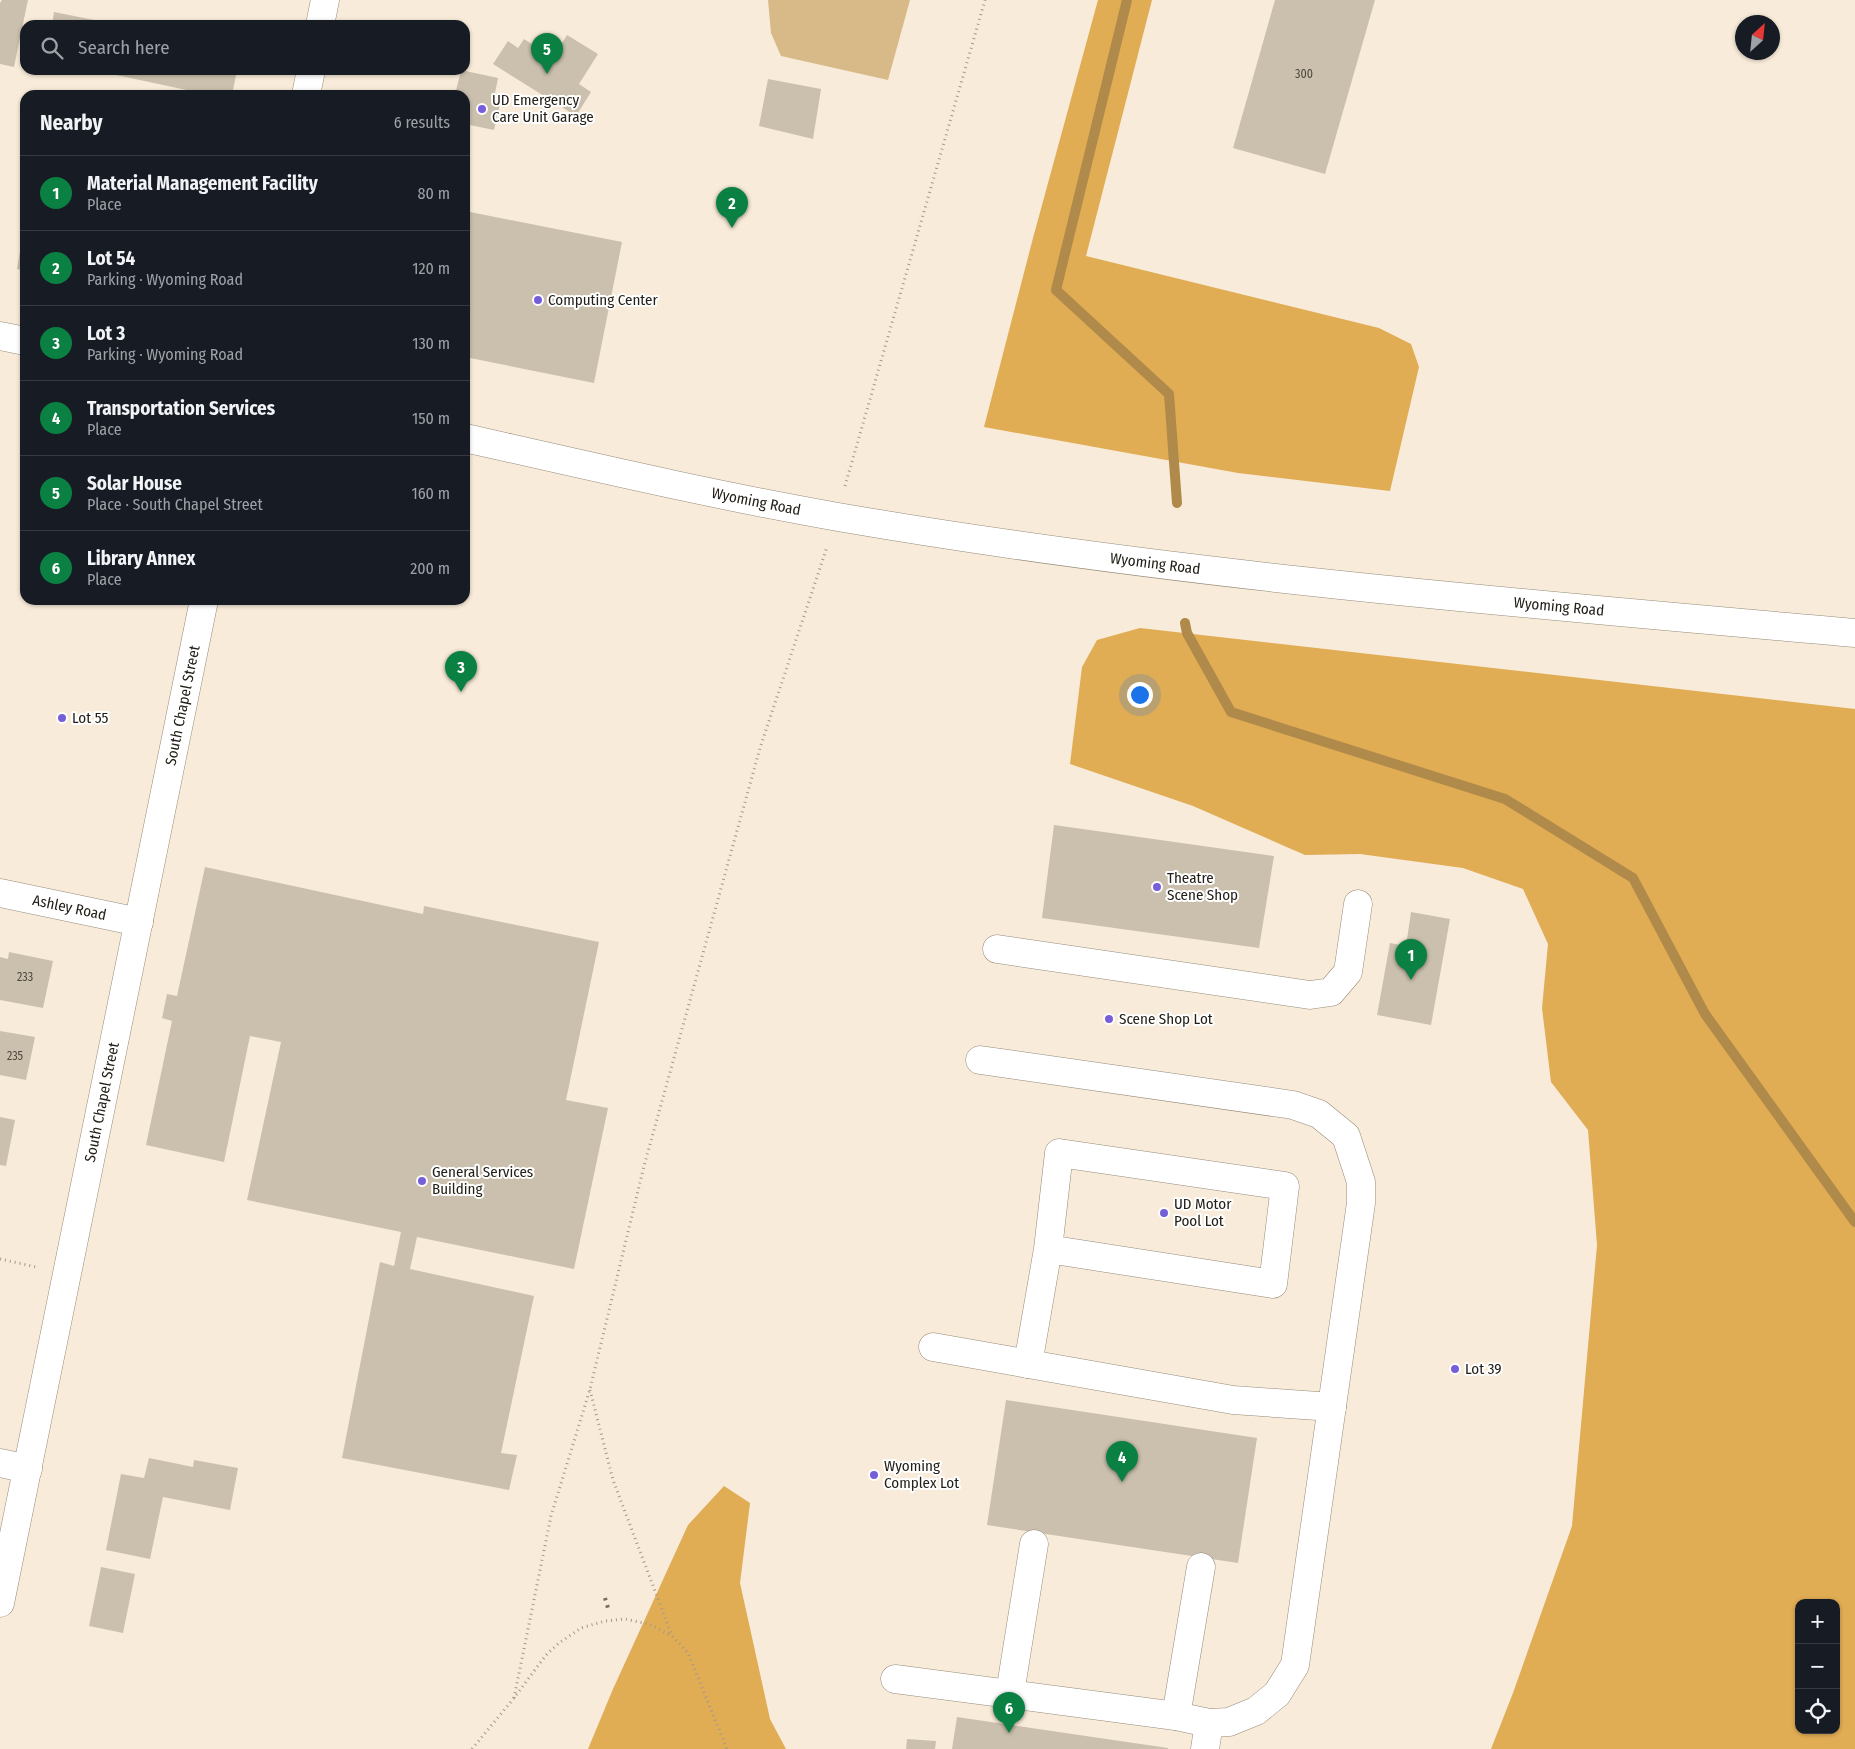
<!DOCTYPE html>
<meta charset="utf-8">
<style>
body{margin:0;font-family:"Fira Sans Condensed",sans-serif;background:#242831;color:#f1f3f6}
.controls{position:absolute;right:15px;bottom:15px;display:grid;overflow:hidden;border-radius:10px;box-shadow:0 1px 4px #0004}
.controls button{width:45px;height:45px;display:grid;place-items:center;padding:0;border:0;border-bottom:1px solid #363941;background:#171b24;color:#f1f3f6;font:25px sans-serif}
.compass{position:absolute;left:1735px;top:15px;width:45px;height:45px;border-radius:50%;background:#171b24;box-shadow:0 1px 4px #0004;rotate:27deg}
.you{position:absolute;left:1139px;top:694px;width:18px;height:18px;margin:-12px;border:4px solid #fff;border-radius:50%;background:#1a73e8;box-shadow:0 0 0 8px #1a73e833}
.badge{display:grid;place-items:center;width:32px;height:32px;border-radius:50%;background:#0b8043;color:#fff;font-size:16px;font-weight:700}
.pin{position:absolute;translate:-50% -41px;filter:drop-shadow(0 1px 2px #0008)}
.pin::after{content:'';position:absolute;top:26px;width:18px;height:15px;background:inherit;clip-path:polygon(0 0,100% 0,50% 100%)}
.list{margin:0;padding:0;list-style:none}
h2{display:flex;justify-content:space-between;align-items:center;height:65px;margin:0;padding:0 20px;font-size:21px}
h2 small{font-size:16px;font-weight:400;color:#9ea1a6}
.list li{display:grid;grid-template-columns:32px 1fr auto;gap:15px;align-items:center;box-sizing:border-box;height:75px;padding:0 20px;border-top:1px solid #363941}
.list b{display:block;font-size:19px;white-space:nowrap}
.list p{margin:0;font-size:16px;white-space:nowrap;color:#9ea1a6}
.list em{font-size:16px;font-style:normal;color:#9ea1a6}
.icon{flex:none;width:28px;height:28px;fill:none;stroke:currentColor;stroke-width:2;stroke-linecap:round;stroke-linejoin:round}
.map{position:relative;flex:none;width:1855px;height:1749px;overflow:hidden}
.search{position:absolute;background:#171b24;box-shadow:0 1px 4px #0004;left:20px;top:20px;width:450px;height:55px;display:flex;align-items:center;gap:12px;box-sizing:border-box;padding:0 18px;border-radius:15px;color:#9ea1a6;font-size:19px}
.panel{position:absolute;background:#171b24;box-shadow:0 1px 4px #0004;left:20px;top:90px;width:450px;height:515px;border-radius:15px}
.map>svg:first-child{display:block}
.green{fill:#d8b988}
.forest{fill:#e0ac54;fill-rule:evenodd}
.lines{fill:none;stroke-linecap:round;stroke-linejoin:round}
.stream{stroke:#af8a4a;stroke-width:10}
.building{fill:#cbc0ae}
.minor-casing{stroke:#968b7a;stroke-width:29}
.path{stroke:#a2998b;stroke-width:3;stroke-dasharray:1 4;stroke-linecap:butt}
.minor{stroke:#fff;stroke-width:28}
.rail{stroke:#766e63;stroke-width:4;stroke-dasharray:2.5 5;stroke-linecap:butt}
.poi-dot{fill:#775ed9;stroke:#fff;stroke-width:2}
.labels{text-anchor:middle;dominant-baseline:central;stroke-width:4;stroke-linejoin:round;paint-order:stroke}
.number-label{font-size:12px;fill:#4e483e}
.poi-label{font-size:15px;fill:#242019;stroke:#fff;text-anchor:start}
.street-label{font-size:15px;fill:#242019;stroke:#fff}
</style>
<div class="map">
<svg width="1855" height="1749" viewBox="0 0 1855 1749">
<rect width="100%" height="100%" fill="#f8ebd9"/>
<path class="green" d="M 768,0 L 910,0 L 888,80 L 781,56 L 771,33 Z"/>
<g class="forest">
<path d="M 1098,0 L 1152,0 L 1086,256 L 1379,328 L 1411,344 L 1419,367 L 1390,491 L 1238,473 L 984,427 L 1033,238 Z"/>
<path d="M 1140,628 L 1855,709 L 1855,1749 L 1491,1749 L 1513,1693 L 1572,1526 L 1597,1245 L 1588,1130 L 1551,1082 L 1542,1008 L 1548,944 L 1523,889 L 1463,868 L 1360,854 L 1305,855 L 1193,806 L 1070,764 L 1082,667 L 1097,640 ZM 1799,1603 L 1836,1603 L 1836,1730 L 1799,1730 Z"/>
<path d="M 724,1486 L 750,1503 L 740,1583 L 770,1719 L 786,1749 L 588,1749 L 613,1689 L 688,1525 Z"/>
</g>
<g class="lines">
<g class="stream">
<path d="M 1127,0 L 1056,290 L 1169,394 L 1177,503"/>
<path d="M 1185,623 L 1187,633 L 1231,712 L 1505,799 L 1633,878 L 1705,1014 L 1855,1222"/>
</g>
</g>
<g class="building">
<path d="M 2,0 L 28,0 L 14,67 L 0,64 L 0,3 Z"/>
<path d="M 1275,0 L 1375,0 L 1325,174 L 1233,148 Z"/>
<path d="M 54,12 L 114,24 L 113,25 L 52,25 Z"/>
<path d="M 567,35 L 598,54 L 579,84 L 591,92 L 576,116 L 493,64 L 508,41 L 518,48 L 524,39 L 538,48 L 536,52 L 551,61 Z"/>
<path d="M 93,70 L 237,70 L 232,95 L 210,95 Z"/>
<path d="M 461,70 L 498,78 L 495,93 L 502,95 L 494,130 L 465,124 L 465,95 L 455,95 Z"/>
<path d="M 768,79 L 821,89 L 813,139 L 759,126 Z"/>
<path d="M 465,211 L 622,242 L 594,383 L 465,357 Z"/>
<path d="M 24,228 L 25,228 L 25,271 L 17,269 Z"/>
<path d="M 1054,825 L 1274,856 L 1259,948 L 1042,918 Z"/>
<path d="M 205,867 L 423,914 L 424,906 L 599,942 L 566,1100 L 608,1108 L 574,1269 L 417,1237 L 410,1269 L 534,1296 L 501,1453 L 517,1455 L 509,1490 L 342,1458 L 380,1262 L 394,1266 L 401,1232 L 247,1200 L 281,1042 L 250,1036 L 224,1162 L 146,1145 L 172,1021 L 162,1018 L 167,994 L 177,996 Z"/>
<path d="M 1411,912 L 1450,919 L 1431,1025 L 1377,1015 L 1390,943 L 1406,946 Z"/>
<path d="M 9,952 L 53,961 L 43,1008 L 0,1000 L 0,957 L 8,959 Z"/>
<path d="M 0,1031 L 35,1037 L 26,1080 L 0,1075 Z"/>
<path d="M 0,1117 L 15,1120 L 6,1166 L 0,1165 Z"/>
<path d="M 1006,1400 L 1257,1438 L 1238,1563 L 987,1525 Z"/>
<path d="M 149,1458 L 193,1467 L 194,1460 L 238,1468 L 230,1510 L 163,1497 L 150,1559 L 106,1550 L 121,1474 L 144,1478 Z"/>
<path d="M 101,1567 L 135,1574 L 123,1633 L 89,1626 Z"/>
<path d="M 957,1717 L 1168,1748 L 1168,1749 L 952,1749 Z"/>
<path d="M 907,1739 L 936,1741 L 935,1749 L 906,1749 Z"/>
</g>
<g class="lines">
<g class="minor-casing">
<g id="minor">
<path d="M 320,25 L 325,0"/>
<path d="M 306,95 L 311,70"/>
<path d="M 0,336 L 25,341"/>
<path id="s1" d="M 465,438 C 589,466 713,495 838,517 C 1174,575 1515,603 1855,633"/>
<path id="s2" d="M 0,893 L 139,922"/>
<path d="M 997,949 L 1310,995 L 1331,992 L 1348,972 L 1358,904"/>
<path d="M 933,1347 L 1233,1400 L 1332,1407"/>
<path d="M 1028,1364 L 1048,1249 L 1059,1153 L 1285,1186 L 1273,1284 L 1048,1249"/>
<path d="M 0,1463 L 28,1469"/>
<path id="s3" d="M 0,1603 L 204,600"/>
<path d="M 895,1679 L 1176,1716 L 1209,1723 L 1229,1722 L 1256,1711 L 1277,1694 L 1295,1665 L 1361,1203 L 1361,1182 L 1346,1136 L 1319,1114 L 1293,1105 L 980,1060"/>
<path d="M 1010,1693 L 1034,1544"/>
<path d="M 1176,1716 L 1201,1567"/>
<path d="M 1205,1749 L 1209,1723"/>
</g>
</g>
<g class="path">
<path d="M 845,486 L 985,0"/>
<path d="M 0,1259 L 36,1267"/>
<path d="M 590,1390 L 613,1480 L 672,1636"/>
<path d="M 514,1698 L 551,1516 L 590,1389 L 644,1166 L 760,748 L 827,547"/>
<path d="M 472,1749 L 514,1698 L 546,1655 L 559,1643 L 581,1628 L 605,1621 L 625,1619 L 649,1624 L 672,1636 L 688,1653 L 727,1749"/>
</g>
<use href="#minor" class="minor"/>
<path class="rail" d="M 605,1598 L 608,1608"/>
</g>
<g class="poi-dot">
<circle cx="482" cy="109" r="5"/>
<circle cx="538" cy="300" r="5"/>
<circle cx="62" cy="718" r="5"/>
<circle cx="1157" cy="887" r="5"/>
<circle cx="1109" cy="1019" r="5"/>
<circle cx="422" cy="1181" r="5"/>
<circle cx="1164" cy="1213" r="5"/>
<circle cx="1455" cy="1369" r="5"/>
<circle cx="874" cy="1475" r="5"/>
</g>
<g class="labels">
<g class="number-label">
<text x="1304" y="74">300</text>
<text x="25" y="977">233</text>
<text x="15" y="1056">235</text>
</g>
<g class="poi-label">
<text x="492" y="100">UD Emergency<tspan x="492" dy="17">Care Unit Garage</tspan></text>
<text x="548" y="300">Computing Center</text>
<text x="72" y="718">Lot 55</text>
<text x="1167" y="878">Theatre<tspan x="1167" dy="17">Scene Shop</tspan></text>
<text x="1119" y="1019">Scene Shop Lot</text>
<text x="432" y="1172">General Services<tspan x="432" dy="17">Building</tspan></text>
<text x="1174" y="1204">UD Motor<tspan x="1174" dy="17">Pool Lot</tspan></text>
<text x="1465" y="1369">Lot 39</text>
<text x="884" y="1466">Wyoming<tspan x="884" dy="17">Complex Lot</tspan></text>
</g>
<g class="street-label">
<text stroke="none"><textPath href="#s1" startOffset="298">Wyoming Road</textPath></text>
<text stroke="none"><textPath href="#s1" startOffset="702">Wyoming Road</textPath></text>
<text stroke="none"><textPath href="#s1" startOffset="1108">Wyoming Road</textPath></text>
<text stroke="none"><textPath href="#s3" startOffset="916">South Chapel Street</textPath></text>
<text stroke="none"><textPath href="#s2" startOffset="71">Ashley Road</textPath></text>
<text stroke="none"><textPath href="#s3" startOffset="511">South Chapel Street</textPath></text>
</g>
</g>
</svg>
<div class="controls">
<button>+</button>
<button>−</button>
<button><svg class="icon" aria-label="locate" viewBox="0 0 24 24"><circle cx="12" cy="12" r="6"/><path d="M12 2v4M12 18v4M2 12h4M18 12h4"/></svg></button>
</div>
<svg class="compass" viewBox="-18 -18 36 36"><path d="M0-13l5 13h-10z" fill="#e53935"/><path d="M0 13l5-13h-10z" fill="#9ea1a6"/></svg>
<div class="you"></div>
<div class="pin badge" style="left:1411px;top:980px">1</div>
<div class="pin badge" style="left:732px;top:228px">2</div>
<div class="pin badge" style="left:461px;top:692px">3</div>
<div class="pin badge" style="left:1122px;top:1482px">4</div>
<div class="pin badge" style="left:547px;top:74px">5</div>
<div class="pin badge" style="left:1009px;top:1733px">6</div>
<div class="search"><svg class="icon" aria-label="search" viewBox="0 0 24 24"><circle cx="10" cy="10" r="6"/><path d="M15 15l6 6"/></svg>Search here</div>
<section class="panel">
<h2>Nearby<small>6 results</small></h2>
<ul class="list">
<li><span class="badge">1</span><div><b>Material Management Facility</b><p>Place</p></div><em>80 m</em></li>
<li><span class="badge">2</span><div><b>Lot 54</b><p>Parking · Wyoming Road</p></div><em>120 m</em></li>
<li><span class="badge">3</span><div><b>Lot 3</b><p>Parking · Wyoming Road</p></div><em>130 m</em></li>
<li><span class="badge">4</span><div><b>Transportation Services</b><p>Place</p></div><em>150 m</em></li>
<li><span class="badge">5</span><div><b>Solar House</b><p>Place · South Chapel Street</p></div><em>160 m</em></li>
<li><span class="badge">6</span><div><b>Library Annex</b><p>Place</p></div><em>200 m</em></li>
</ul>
</section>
</div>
